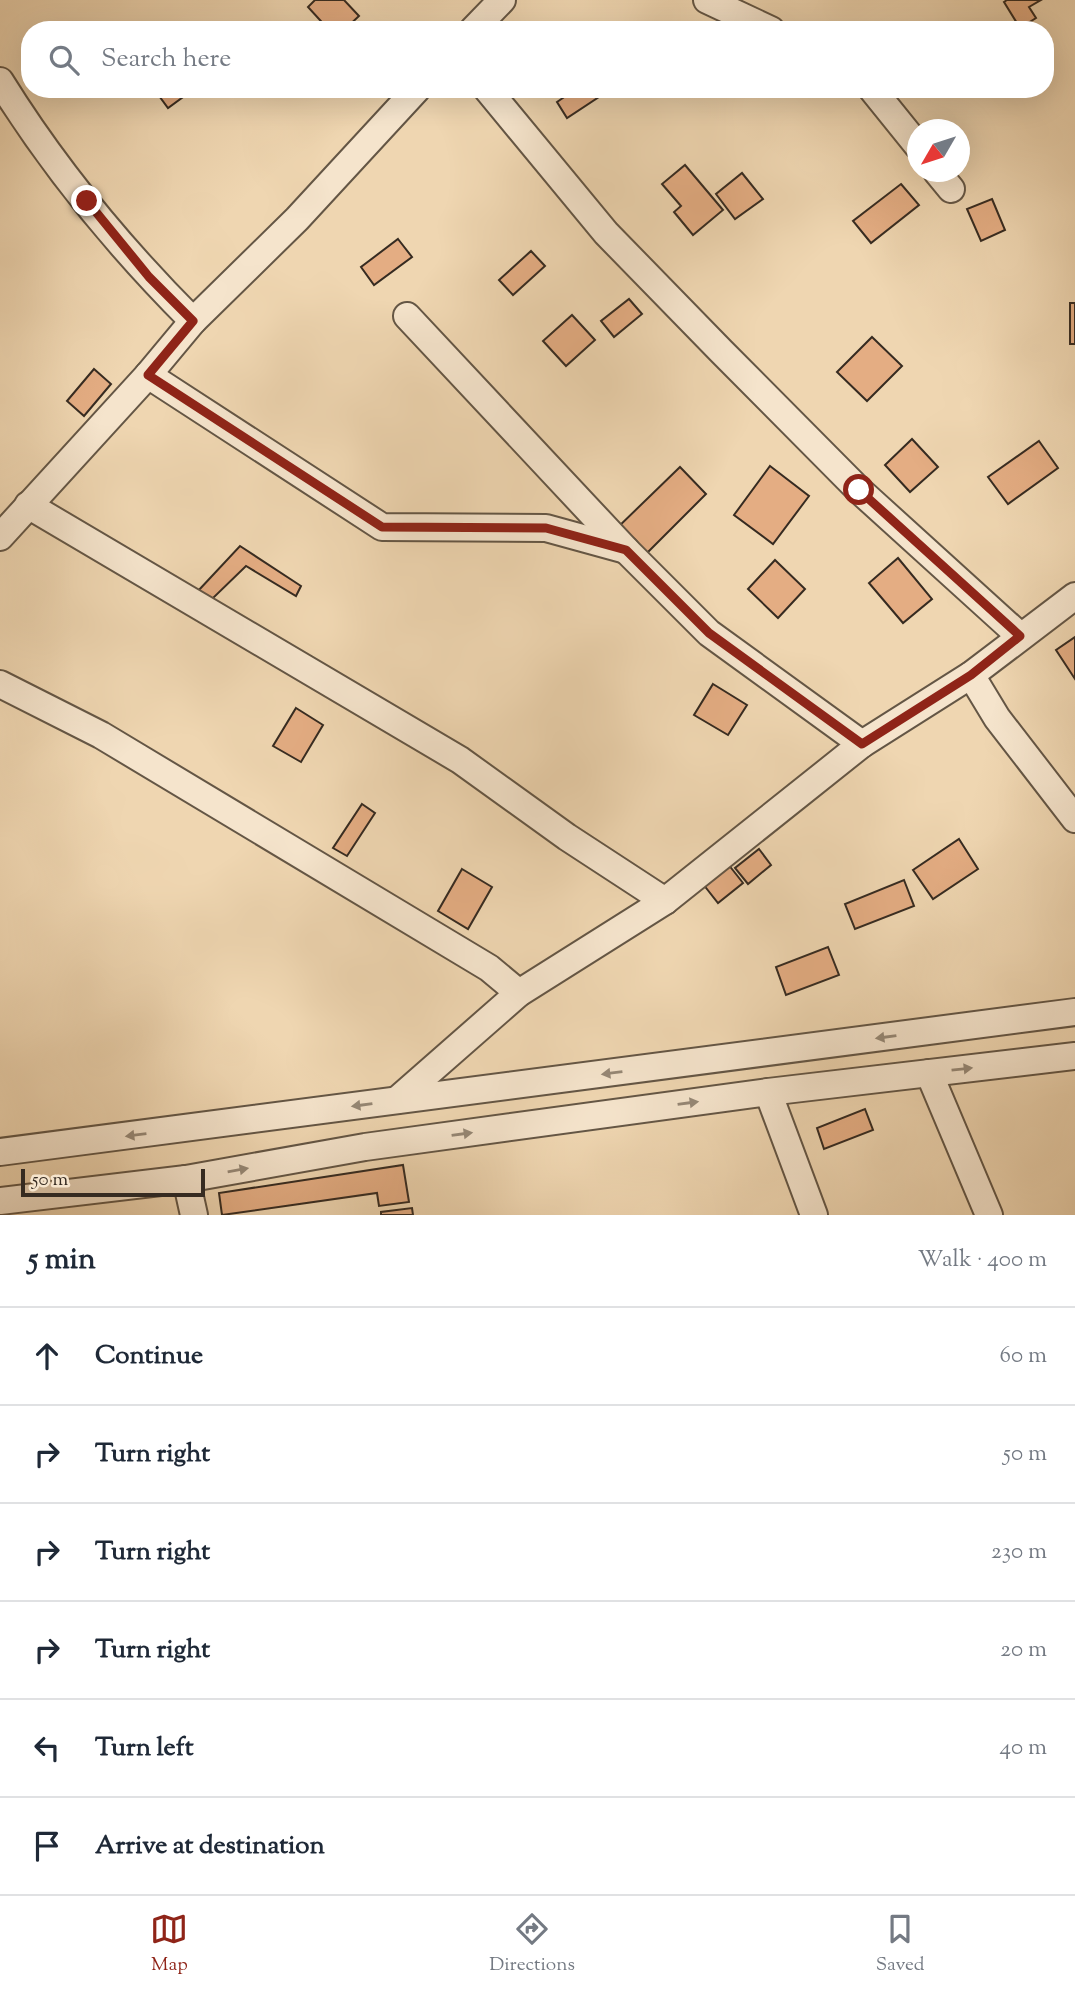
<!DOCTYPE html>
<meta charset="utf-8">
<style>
body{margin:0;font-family:"Sorts Mill Goudy",serif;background:#f2f2f3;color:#1f2937}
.compass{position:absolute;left:907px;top:119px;width:63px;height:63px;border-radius:50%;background:#fff;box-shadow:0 7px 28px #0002;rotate:231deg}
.scale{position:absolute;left:21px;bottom:18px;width:184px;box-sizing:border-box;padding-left:7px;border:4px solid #362b21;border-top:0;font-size:19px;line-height:24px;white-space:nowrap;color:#362b21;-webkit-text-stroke:5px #f5e4cc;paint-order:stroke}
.stop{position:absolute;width:21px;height:21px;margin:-16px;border:5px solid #8f2418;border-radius:50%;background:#fff}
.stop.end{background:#8f2418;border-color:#fff;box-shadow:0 2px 7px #0008}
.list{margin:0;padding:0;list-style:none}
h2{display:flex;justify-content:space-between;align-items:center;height:91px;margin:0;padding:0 28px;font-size:30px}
h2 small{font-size:23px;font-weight:400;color:#747a83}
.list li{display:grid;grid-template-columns:46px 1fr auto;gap:21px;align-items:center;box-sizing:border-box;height:98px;padding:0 28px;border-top:2px solid #e0e1e3}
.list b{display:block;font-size:26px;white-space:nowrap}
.list em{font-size:23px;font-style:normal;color:#747a83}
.icon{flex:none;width:38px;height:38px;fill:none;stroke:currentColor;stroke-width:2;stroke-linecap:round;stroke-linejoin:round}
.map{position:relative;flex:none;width:1075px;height:1215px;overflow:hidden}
.search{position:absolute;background:#fff;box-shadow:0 7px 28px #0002;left:21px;right:21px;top:21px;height:77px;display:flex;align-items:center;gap:18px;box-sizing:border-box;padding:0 24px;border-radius:28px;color:#747a83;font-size:26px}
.sheet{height:679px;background:#fff}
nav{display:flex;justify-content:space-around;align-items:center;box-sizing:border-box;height:98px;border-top:2px solid #e0e1e3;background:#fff;font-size:19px;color:#747a83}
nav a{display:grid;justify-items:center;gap:4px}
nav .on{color:#8f2418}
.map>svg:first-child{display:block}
.building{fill:#e4ad83;stroke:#362b21;stroke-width:2}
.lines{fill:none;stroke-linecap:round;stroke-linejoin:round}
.minor-casing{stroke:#645645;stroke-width:30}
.minor{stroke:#f5e4cc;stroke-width:26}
.oneway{fill:#968876}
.route{stroke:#8f2418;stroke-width:9}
</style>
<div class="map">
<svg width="1075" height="1215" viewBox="0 0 1075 1215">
<rect width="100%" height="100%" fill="#efd6b1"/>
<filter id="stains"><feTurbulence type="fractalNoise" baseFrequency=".00286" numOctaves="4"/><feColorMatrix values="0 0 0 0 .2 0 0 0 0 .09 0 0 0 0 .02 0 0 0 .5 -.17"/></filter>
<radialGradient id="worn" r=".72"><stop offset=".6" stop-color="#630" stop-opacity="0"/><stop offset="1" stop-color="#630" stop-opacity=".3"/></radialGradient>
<g class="building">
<path d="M 315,0 L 344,0 L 359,16 L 344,30 L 329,30 L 308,7 Z"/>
<path d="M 1007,0 L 1041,0 L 1029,7 L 1036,18 L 1020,28 L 1004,2 Z"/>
<path d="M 154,89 L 194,89 L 168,108 Z"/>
<path d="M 576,89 L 611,89 L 567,118 L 557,102 Z"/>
<path d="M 685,165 L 723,210 L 693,235 L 674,212 L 681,206 L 662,184 Z"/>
<path d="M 742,173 L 763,199 L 735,219 L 716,194 Z"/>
<path d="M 901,184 L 919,205 L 871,243 L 853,221 Z"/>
<path d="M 992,199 L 1005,230 L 981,241 L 967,209 Z"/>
<path d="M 398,239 L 412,257 L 374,285 L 361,267 Z"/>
<path d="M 531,251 L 545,266 L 513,295 L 499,280 Z"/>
<path d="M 629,299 L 642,314 L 614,337 L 601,321 Z"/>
<rect x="1070" y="303" width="5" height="41"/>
<path d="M 572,315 L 595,340 L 566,366 L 543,341 Z"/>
<path d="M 872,337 L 902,366 L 867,401 L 837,372 Z"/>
<path d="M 94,369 L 111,384 L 84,416 L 67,401 Z"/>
<path d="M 912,439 L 938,467 L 910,492 L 885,465 Z"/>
<path d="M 1039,441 L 1058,468 L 1008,504 L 988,477 Z"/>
<path d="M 770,466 L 809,496 L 773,544 L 734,515 Z"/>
<path d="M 680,467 L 706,494 L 641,559 L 614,531 Z"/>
<path d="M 240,546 L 301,586 L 296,596 L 246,566 L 210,601 L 198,591 Z"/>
<path d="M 898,558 L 932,599 L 903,623 L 869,583 Z"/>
<path d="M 775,560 L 805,589 L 778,618 L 748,589 Z"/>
<path d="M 1075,637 L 1075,679 L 1056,650 Z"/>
<path d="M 713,684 L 747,705 L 728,735 L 694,715 Z"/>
<path d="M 296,708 L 323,725 L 301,762 L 273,746 Z"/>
<path d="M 362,804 L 375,813 L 347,856 L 333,848 Z"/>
<path d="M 959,839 L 978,869 L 933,899 L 913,870 Z"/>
<path d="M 759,849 L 771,865 L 748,884 L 735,868 Z"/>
<path d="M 728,864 L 743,883 L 718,903 L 703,884 Z"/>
<path d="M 462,869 L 492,887 L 468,929 L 438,911 Z"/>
<path d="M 904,880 L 914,906 L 855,929 L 845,904 Z"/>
<path d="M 828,947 L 839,975 L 786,995 L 776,967 Z"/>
<path d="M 865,1109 L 873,1130 L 824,1149 L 817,1128 Z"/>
<path d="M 403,1165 L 409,1202 L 379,1206 L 377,1193 L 222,1215 L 219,1193 Z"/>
<path d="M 412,1208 L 413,1215 L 381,1215 L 381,1212 Z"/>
</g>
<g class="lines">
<g class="minor-casing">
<g id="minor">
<path d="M 707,0 L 771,30"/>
<path d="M 473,30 L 502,0"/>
<path d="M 0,81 C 54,168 121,249 193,321"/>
<path d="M 487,89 L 606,233 L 721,351 L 859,490 L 1020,636"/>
<path d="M 872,89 L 918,146"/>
<path d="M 937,172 L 951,189"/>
<path d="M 407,316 L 626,550 L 709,633 L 862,744"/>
<path d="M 148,375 L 382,527 L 546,528 L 626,550"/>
<path d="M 28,505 L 460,760 L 567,837 L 665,901"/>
<path d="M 0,537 L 148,375 L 193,321 L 297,219 L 417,89"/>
<path d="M 971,675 L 997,718 L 1075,819"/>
<path d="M 0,684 L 101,735 L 489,968 L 519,993"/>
<path d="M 929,1073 L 989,1215"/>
<path d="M 768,1092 L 814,1215"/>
<path d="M 397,1100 L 519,993 L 665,901 L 862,744 L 971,675 L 1075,596"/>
<path d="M 0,1152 L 1075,1012"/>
<path d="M 186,1179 L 194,1215"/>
<path d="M 0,1201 L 186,1179 L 365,1147 L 768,1092 L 1075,1056"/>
</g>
</g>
<use href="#minor" class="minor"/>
</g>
<defs><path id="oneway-solid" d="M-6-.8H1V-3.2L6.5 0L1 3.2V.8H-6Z" transform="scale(1.75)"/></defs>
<g class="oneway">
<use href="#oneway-solid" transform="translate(886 1037) rotate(172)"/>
<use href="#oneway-solid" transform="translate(962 1069) rotate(-6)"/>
<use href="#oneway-solid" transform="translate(612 1073) rotate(173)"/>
<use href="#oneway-solid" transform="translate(688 1103) rotate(-8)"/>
<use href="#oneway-solid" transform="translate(362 1105) rotate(172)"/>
<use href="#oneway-solid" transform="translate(462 1134) rotate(-8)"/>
<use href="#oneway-solid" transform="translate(136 1135) rotate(173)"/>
<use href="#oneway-solid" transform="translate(238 1170) rotate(-10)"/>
</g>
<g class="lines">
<path class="route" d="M 87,201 L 149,277 L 193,321 L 148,375 L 382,527 L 546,528 L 626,550 L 709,633 L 862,744 L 971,675 L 1020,636 L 859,490"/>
</g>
<rect width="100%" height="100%" filter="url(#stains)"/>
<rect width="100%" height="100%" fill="url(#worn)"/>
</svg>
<svg class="compass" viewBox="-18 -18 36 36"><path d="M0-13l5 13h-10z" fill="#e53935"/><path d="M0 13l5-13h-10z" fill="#747a83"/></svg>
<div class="scale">50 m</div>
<div class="stop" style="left:859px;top:490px"></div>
<div class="stop end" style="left:87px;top:201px"></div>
<div class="search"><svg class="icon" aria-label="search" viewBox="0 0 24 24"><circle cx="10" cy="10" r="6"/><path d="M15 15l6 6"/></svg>Search here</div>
</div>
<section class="sheet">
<h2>5 min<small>Walk · 400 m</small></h2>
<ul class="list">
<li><svg class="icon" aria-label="ahead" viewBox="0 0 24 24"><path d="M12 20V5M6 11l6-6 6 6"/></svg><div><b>Continue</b></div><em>60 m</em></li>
<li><svg class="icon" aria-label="right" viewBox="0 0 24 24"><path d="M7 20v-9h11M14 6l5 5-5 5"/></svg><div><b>Turn right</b></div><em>50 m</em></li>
<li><svg class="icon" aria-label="right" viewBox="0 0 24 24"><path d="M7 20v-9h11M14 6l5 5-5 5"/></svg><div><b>Turn right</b></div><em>230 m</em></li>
<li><svg class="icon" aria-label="right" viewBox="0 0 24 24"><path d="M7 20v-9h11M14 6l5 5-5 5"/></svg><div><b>Turn right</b></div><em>20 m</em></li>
<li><svg class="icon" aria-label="left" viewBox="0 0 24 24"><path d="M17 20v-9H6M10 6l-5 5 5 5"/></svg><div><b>Turn left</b></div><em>40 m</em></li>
<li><svg class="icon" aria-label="arrive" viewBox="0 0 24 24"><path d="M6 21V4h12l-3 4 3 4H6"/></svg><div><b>Arrive at destination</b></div></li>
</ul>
</section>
<nav>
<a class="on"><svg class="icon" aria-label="map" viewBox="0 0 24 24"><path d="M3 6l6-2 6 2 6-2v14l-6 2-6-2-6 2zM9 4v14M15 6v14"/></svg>Map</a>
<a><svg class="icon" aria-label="directions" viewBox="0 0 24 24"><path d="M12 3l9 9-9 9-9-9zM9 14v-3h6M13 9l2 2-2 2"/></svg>Directions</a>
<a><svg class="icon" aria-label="saved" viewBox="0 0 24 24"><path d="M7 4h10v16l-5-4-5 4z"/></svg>Saved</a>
</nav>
